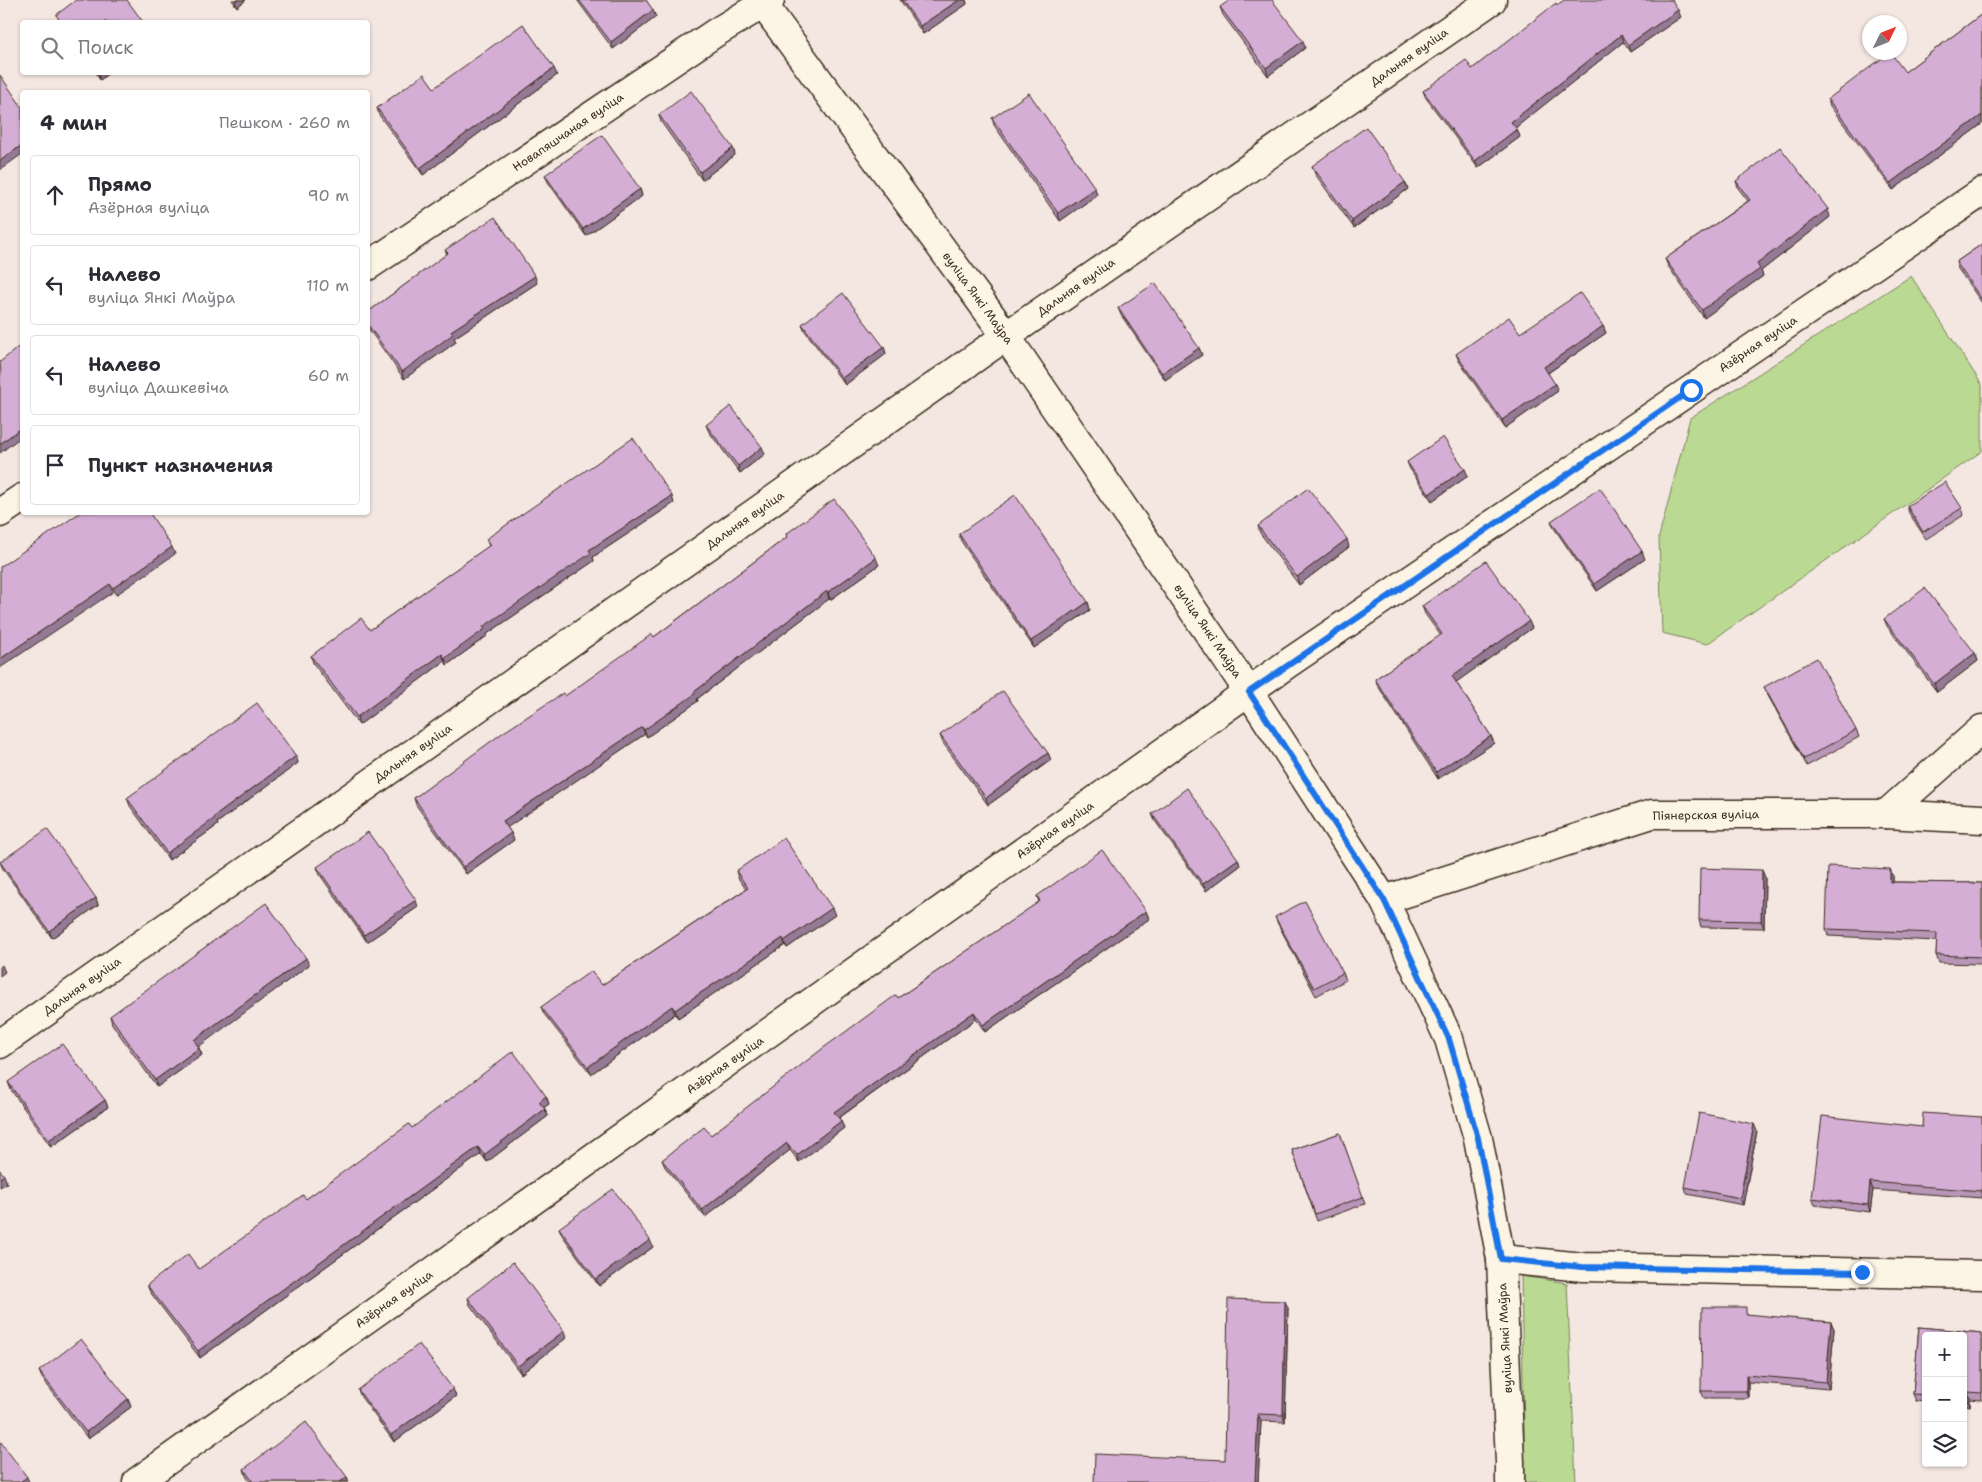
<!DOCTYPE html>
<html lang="ru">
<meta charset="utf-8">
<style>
body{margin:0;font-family:"Shantell Sans",sans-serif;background:#f2f2f3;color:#2b2b33}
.controls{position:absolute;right:15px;bottom:15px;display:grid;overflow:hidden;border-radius:5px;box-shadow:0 1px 4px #0004}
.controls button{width:45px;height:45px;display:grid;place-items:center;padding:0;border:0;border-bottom:1px solid #e1e1e2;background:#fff;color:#2b2b33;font:25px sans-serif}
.compass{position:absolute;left:1862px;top:15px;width:45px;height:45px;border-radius:50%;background:#fff;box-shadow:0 1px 4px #0004;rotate:47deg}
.stop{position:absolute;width:15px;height:15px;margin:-11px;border:4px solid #1a73e8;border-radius:50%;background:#fff}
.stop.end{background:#1a73e8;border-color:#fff;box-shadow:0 1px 5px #0008}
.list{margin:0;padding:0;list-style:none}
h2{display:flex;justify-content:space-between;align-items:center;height:65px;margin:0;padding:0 20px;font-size:21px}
h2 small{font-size:16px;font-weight:400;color:#7c7c81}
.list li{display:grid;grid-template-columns:32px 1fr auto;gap:15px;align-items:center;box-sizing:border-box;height:80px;margin:0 10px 10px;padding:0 10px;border:1px solid #e1e1e2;border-radius:5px}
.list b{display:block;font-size:19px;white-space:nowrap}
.list p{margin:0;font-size:16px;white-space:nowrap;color:#7c7c81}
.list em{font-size:16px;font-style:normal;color:#7c7c81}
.icon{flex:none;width:28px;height:28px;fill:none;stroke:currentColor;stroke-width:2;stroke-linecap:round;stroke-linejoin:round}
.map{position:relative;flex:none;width:1982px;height:1482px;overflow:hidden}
.search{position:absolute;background:#fff;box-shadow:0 1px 4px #0004;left:20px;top:20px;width:350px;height:55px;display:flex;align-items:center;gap:12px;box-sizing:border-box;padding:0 18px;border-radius:5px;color:#7c7c81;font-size:19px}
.panel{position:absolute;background:#fff;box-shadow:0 1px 4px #0004;left:20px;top:90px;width:350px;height:425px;border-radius:5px}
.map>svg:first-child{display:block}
.grass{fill:#bada93;stroke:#7a8258}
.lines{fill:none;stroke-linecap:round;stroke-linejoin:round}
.street-casing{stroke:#3b2a1e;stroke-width:31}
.street{stroke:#fcf5e5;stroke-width:28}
.wall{fill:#b796b7;stroke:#3b2a1e}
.shaded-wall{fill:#957a95;stroke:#3b2a1e}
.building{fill:#d5aed5;stroke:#3b2a1e}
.route{stroke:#1a73e8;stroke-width:6}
.labels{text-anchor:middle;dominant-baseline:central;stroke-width:4;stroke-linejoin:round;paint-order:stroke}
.street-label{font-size:12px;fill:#3b2a1e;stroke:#fcf5e5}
</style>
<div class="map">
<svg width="1982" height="1482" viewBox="0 0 1982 1482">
<rect width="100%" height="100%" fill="#f4e7e2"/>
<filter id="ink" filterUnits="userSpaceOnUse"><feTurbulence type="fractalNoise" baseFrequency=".02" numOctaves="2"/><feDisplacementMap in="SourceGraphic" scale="10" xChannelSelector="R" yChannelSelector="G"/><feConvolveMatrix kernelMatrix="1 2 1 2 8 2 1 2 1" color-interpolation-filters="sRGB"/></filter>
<g filter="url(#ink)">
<g class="grass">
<path d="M 1911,276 L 1982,385 L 1982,451 L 1707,644 L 1662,633 L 1659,537 L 1690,418 Z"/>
<path d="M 1521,1276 L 1567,1283 L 1576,1482 L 1525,1482 Z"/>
</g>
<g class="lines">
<g class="street-casing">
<g id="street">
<path d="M 760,0 L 1006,336 L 1249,692 L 1384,900 L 1449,1039 L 1478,1138 L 1501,1259 L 1510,1462 L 1510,1482"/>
<path d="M 368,266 L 715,33 L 770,0"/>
<path d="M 0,513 L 22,498"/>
<path d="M 1886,814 L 1982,729"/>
<path d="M 1384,900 L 1652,814 L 1886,814 L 1982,819"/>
<path d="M 0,1044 L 1006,336 L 1492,0"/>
<path d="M 1501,1259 L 1583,1267 L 1982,1275"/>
<path d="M 137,1482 L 1287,664 L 1982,192"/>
</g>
</g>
<use href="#street" class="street"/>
</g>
<g class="wall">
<path d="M 232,0 L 246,0 L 237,7 Z"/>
<path d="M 577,0 L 646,0 L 656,17 L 613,49 Z"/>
<path d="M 900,0 L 966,0 L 967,4 L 923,34 Z"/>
<path d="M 1557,5 L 1681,17 L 1630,52 L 1623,42 L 1516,127 L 1520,137 L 1478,168 L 1426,98 L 1423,91 L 1472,69 Z"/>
<path d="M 1220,7 L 1305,48 L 1268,76 L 1223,15 Z"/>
<path d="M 1982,14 L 1982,124 L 1893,190 L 1830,106 L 1828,99 L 1905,72 Z"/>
<path d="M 95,72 L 110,72 L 100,80 Z"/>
<path d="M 557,75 L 423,175 L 379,115 L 377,108 L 434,88 Z"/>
<path d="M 659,115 L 733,148 L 735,155 L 702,180 L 661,122 Z"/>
<path d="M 992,118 L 1097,195 L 1060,221 L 994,125 Z"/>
<path d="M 1312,166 L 1405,182 L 1408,189 L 1354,228 L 1315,174 Z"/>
<path d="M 545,175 L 640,189 L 642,196 L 586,236 L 548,182 Z"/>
<path d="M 1736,181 L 1830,217 L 1761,271 L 1763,276 L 1704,318 L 1668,266 L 1665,259 L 1748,201 L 1738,188 Z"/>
<path d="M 1982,244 L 1982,303 L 1958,269 L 1956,262 Z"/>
<path d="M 445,250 L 537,283 L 454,338 L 456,342 L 404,379 L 368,328 L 368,312 L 447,254 Z"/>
<path d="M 1118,308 L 1199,348 L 1202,355 L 1165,380 L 1121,315 Z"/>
<path d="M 802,324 L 884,347 L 886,354 L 845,385 L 805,331 Z"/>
<path d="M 1603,326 L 1606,333 L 1548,373 L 1558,391 L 1505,428 L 1459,361 L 1456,354 L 1520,333 Z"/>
<path d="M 706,425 L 765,454 L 740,473 L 709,432 Z"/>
<path d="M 1407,462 L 1468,476 L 1432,501 L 1410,469 Z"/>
<path d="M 674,503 L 593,557 L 594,561 L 487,634 L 487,636 L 447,665 L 445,661 L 359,725 L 313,663 L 311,656 L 370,630 L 489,546 L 486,539 Z"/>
<path d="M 1907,506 L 1962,508 L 1964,515 L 1926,539 L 1909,513 Z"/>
<path d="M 1551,521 L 1645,559 L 1597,591 L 1554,528 Z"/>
<path d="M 1258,526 L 1349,547 L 1299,585 L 1260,533 Z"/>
<path d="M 786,534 L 879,565 L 830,600 L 829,599 L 697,699 L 698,701 L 647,737 L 645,734 L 507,827 L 511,833 L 514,840 L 466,874 L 416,805 L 414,798 L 654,637 L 787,537 Z"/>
<path d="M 959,534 L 1088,602 L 1090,610 L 1034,648 L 961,541 Z"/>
<path d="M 1422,606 L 1532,628 L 1456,682 L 1491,736 L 1494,743 L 1438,779 L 1378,686 L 1375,679 L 1441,636 L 1425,614 Z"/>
<path d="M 1884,619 L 1975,653 L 1978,661 L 1937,692 L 1887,626 Z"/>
<path d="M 1764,687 L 1856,730 L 1859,737 L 1807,766 L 1767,694 Z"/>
<path d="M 940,735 L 1048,753 L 1051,760 L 988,805 L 943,743 Z"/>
<path d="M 296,756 L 298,763 L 217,823 L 218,825 L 169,860 L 130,806 L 127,798 Z"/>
<path d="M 1152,814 L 1238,859 L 1240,866 L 1206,891 L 1155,821 Z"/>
<path d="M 0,862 L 96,898 L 98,905 L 52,938 L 3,869 Z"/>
<path d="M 317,867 L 418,907 L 367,942 L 320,875 Z"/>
<path d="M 736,871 L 835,915 L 787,948 L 785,945 L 678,1018 L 675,1014 L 591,1074 L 544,1014 L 541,1007 L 602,985 L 746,889 L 738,878 Z"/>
<path d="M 1893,876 L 1893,882 L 1982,883 L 1982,964 L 1939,963 L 1936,955 L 1937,941 L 1828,936 L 1826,929 Z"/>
<path d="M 1765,877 L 1764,928 L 1701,927 L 1699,920 Z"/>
<path d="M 1037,896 L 1146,911 L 1149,919 L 985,1032 L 976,1019 L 839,1118 L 844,1128 L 799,1162 L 790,1150 L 705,1217 L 665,1167 L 662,1160 L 711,1135 L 898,998 L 1039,902 Z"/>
<path d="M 1275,917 L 1343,973 L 1346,980 L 1316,996 L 1278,924 Z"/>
<path d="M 309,965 L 198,1046 L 202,1055 L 157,1087 L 112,1024 L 110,1016 Z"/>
<path d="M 8,1082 L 105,1100 L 108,1107 L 51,1147 L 11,1090 Z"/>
<path d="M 546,1096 L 549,1104 L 544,1107 L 548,1116 L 487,1162 L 481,1154 L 200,1358 L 150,1292 L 147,1285 L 199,1269 L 306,1199 L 412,1128 Z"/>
<path d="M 1982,1117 L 1982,1198 L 1873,1190 L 1870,1212 L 1815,1205 L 1812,1198 L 1922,1127 Z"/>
<path d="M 1757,1131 L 1743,1205 L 1687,1194 L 1685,1187 Z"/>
<path d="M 1340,1133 L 1365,1204 L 1317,1221 L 1292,1150 Z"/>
<path d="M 559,1228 L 653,1247 L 599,1286 L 562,1235 Z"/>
<path d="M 468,1298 L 566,1338 L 521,1374 L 470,1305 Z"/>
<path d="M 1288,1308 L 1285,1422 L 1261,1421 L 1258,1482 L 1094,1482 L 1225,1460 Z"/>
<path d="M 1748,1315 L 1831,1322 L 1834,1329 L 1829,1389 L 1748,1382 L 1748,1398 L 1704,1398 L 1701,1391 Z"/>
<path d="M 1919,1327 L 1982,1333 L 1982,1400 L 1970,1399 L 1970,1406 L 1963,1405 L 1963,1336 L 1926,1336 L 1926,1402 L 1916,1401 L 1913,1394 Z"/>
<path d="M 39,1371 L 128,1399 L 131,1407 L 88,1439 L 42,1378 Z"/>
<path d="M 358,1390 L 456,1396 L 394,1442 L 361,1397 Z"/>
<path d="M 244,1469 L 347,1477 L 349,1482 L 250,1482 L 246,1476 Z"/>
</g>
<g class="shaded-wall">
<path d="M 235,0 L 246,0 L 237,7 Z"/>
<path d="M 959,0 L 966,0 L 967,4 L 923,34 L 920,26 Z"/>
<path d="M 653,10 L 656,17 L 613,49 L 611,42 Z"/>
<path d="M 1678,10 L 1681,17 L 1630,52 L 1628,45 Z"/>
<path d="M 1621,35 L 1623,42 L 1514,129 L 1511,122 Z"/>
<path d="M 1303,41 L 1305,48 L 1268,76 L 1266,68 Z"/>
<path d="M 554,68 L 557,75 L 423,175 L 420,168 Z"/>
<path d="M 98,72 L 110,72 L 100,80 Z"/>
<path d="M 1982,115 L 1982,124 L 1893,190 L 1890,183 Z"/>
<path d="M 1517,129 L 1520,137 L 1478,168 L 1475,161 Z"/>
<path d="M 22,145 L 22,154 L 0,170 L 0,161 Z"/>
<path d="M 733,148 L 735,155 L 702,180 L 700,172 Z"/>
<path d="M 1405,182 L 1408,189 L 1354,228 L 1352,221 Z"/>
<path d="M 1095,188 L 1097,195 L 1060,221 L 1058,213 Z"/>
<path d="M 640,189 L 642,196 L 586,236 L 583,229 Z"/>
<path d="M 1828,209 L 1830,217 L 1761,271 L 1763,276 L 1704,318 L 1702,310 L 1757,264 Z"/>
<path d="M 535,276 L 537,283 L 454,338 L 456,342 L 404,379 L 402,372 L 451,331 Z"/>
<path d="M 1603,326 L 1606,333 L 1546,374 L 1544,367 Z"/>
<path d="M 884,347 L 886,354 L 845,385 L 842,378 Z"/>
<path d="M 1199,348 L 1202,355 L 1165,380 L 1162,373 Z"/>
<path d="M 1555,384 L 1558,391 L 1505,428 L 1502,420 Z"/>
<path d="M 22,427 L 22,436 L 0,453 L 0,444 Z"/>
<path d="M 762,447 L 765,454 L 740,473 L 738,466 Z"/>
<path d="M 1465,469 L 1468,476 L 1432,501 L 1429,494 Z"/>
<path d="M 672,496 L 674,503 L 593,557 L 594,561 L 487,634 L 487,636 L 447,665 L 445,658 L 483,627 L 589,550 Z"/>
<path d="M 1347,539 L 1349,547 L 1299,585 L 1297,577 Z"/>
<path d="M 172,547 L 175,554 L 116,595 L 113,588 Z"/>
<path d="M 1642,551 L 1645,559 L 1597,591 L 1594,584 Z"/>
<path d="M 876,558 L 879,565 L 830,600 L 828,592 Z"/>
<path d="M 110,584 L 113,592 L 0,668 L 0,659 Z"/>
<path d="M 827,591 L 829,599 L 697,699 L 698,701 L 647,737 L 644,730 Z"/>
<path d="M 1088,602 L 1090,610 L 1034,648 L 1031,641 Z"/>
<path d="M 1529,621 L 1532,628 L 1455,683 L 1452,676 Z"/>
<path d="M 1975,653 L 1978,661 L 1937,692 L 1934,684 Z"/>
<path d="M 442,654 L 445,661 L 359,725 L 357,717 Z"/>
<path d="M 642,727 L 645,734 L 505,829 L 503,821 Z"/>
<path d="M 1491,736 L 1494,743 L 1438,779 L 1436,772 Z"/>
<path d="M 1048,753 L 1051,760 L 988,805 L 986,798 Z"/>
<path d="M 296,756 L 298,763 L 217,823 L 218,825 L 169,860 L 167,853 L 214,817 Z"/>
<path d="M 511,833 L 514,840 L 466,874 L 463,867 Z"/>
<path d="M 1238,859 L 1240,866 L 1206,891 L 1203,884 Z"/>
<path d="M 1890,869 L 1893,876 L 1893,889 L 1890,882 Z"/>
<path d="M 1762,870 L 1765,877 L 1764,928 L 1761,921 Z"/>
<path d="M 96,898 L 98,905 L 52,938 L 49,931 Z"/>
<path d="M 416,900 L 418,907 L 367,942 L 364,935 Z"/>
<path d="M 832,908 L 835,915 L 787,948 L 784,941 Z"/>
<path d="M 1146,911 L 1149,919 L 985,1032 L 983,1025 Z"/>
<path d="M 783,938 L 785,945 L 678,1018 L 675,1010 Z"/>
<path d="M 306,958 L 309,965 L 197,1048 L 194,1040 Z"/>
<path d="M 2,965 L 5,972 L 0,976 L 0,967 Z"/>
<path d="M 672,1006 L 675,1014 L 591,1074 L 588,1067 Z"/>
<path d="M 974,1012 L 976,1019 L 837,1119 L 834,1112 Z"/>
<path d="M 199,1048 L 202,1055 L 157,1087 L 155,1080 Z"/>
<path d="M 546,1096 L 549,1104 L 542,1109 L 539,1102 Z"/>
<path d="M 105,1100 L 108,1107 L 51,1147 L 49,1140 Z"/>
<path d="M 545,1109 L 548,1116 L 487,1162 L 484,1155 Z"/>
<path d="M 841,1121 L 844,1128 L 799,1162 L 797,1155 Z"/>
<path d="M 1754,1124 L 1757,1131 L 1743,1205 L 1740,1198 Z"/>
<path d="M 787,1143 L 790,1150 L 705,1217 L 702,1210 Z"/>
<path d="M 478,1147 L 481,1154 L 200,1358 L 198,1351 Z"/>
<path d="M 4,1175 L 7,1183 L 0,1187 L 0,1178 Z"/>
<path d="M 1870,1182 L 1873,1190 L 1870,1212 L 1868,1205 Z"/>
<path d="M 650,1240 L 653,1247 L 599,1286 L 596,1279 Z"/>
<path d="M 1285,1301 L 1288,1308 L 1285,1422 L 1283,1415 Z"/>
<path d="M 1831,1322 L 1834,1329 L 1829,1389 L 1826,1382 Z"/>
<path d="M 564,1331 L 566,1338 L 521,1374 L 518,1366 Z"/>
<path d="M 1746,1375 L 1748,1382 L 1748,1398 L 1746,1391 Z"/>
<path d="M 453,1389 L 456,1396 L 394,1442 L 391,1435 Z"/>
<path d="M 1968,1392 L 1970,1399 L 1970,1406 L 1967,1398 Z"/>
<path d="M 128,1399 L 131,1407 L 88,1439 L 86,1432 Z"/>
<path d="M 1258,1414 L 1261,1421 L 1258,1482 L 1255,1482 Z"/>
<path d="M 27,1477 L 29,1482 L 20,1482 Z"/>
<path d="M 347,1477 L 349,1482 L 340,1482 Z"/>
</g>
<g class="building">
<path d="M 76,0 L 127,0 L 143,22 L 61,22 L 56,15 Z"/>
<path d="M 579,0 L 646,0 L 653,10 L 611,42 Z"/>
<path d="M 902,0 L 959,0 L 920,26 Z"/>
<path d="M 1230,0 L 1272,0 L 1303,41 L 1266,68 L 1220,7 Z"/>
<path d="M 1564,0 L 1672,0 L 1678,10 L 1628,45 L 1621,35 L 1511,122 L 1517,129 L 1475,161 L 1423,91 L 1466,60 L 1472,69 L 1556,3 L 1557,5 Z"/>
<path d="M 1982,14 L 1982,115 L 1890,183 L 1828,99 L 1890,52 L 1905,72 Z"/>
<path d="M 523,24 L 554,68 L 420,168 L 377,108 L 424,74 L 434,88 Z"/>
<path d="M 0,75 L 22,107 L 22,145 L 0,161 Z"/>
<path d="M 691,91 L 733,148 L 700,172 L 659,115 Z"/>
<path d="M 1029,93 L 1095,188 L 1058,213 L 992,118 Z"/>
<path d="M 1366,127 L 1405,182 L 1352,221 L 1312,166 Z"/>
<path d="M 602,135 L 640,189 L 583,229 L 545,175 Z"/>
<path d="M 1780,147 L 1828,209 L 1757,264 L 1760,269 L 1702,310 L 1665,259 L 1750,200 L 1736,181 Z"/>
<path d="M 495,217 L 535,276 L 451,331 L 453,334 L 402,372 L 368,325 L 368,312 L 448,253 L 445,250 Z"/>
<path d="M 1982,244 L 1982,300 L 1956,262 Z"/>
<path d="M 1155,283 L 1199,348 L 1162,373 L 1118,308 Z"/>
<path d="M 843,293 L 884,347 L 842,378 L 802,324 Z"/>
<path d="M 1580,293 L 1603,326 L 1544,367 L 1555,384 L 1502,420 L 1456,354 L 1509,317 L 1520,333 Z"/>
<path d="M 22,344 L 22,427 L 0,444 L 0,374 L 1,374 L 0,362 Z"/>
<path d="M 731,406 L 762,447 L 738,466 L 706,425 Z"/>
<path d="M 1443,437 L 1465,469 L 1429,494 L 1407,462 Z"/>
<path d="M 633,438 L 672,496 L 589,550 L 591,553 L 483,627 L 485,629 L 445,658 L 442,654 L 357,717 L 311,656 L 361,618 L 370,630 L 490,545 L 486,539 Z"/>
<path d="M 1945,482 L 1962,508 L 1923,532 L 1907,506 Z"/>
<path d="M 1308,488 L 1347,539 L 1297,577 L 1258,526 Z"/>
<path d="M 1600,488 L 1642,551 L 1594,584 L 1551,521 Z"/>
<path d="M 1015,495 L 1088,602 L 1031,641 L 959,534 Z"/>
<path d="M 834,499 L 876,558 L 828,592 L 827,591 L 694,692 L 695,694 L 644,730 L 642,727 L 503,821 L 511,833 L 463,867 L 414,798 L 501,734 L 563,693 L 565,696 L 652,634 L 654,637 L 787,537 L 786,534 Z"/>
<path d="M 81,512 L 149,512 L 172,547 L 113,588 L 110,584 L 0,659 L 0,567 Z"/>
<path d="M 1486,561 L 1529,621 L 1452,676 L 1491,736 L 1436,772 L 1375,679 L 1442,634 L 1422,606 Z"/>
<path d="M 1925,588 L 1975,653 L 1934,684 L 1884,619 Z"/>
<path d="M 1817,658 L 1856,730 L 1804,759 L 1764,687 Z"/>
<path d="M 1003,691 L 1048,753 L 986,798 L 940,735 Z"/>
<path d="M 257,703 L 296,756 L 214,817 L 215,818 L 167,853 L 127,798 Z"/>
<path d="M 1187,788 L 1238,859 L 1203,884 L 1152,814 Z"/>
<path d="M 47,829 L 96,898 L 49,931 L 0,862 Z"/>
<path d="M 368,832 L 416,900 L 364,935 L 317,867 Z"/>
<path d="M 784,838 L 832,908 L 784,941 L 783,938 L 675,1010 L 672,1006 L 588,1067 L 541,1007 L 591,971 L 602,985 L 748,888 L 736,871 Z"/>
<path d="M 1102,850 L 1146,911 L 983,1025 L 974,1012 L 834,1112 L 841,1121 L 797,1155 L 787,1143 L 702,1210 L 662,1160 L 704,1127 L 711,1135 L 822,1049 L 896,995 L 898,998 L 1040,901 L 1037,896 Z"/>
<path d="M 1828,866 L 1890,869 L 1890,882 L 1982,883 L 1982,957 L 1936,955 L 1937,933 L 1826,929 Z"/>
<path d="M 1700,868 L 1762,870 L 1761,921 L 1699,920 Z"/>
<path d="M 1305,901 L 1343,973 L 1314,988 L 1275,917 Z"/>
<path d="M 266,903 L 306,958 L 194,1040 L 199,1048 L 155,1080 L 110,1016 Z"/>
<path d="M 62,1044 L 105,1100 L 49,1140 L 8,1082 Z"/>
<path d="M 513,1051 L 546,1096 L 539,1102 L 545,1109 L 484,1155 L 478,1147 L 198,1351 L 147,1285 L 188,1254 L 199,1269 L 303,1195 L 306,1199 L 409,1124 L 412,1128 Z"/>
<path d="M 1699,1113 L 1754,1124 L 1740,1198 L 1685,1187 Z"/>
<path d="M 1923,1113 L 1982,1117 L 1982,1191 L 1870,1182 L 1868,1205 L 1812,1198 L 1822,1116 L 1922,1127 Z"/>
<path d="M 1340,1133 L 1363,1197 L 1315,1214 L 1292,1150 Z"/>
<path d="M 0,1170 L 4,1175 L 0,1178 Z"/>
<path d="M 613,1189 L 650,1240 L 596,1279 L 559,1228 Z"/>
<path d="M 513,1262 L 564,1331 L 518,1366 L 468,1298 Z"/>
<path d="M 1228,1299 L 1285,1301 L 1283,1415 L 1258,1414 L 1255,1482 L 1094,1482 L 1095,1454 L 1225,1460 Z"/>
<path d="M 1702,1307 L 1746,1307 L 1746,1314 L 1831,1322 L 1826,1382 L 1746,1375 L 1746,1391 L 1701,1391 Z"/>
<path d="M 1919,1327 L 1982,1333 L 1982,1393 L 1968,1392 L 1967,1398 L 1963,1398 L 1963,1336 L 1926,1336 L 1926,1395 L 1913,1394 Z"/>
<path d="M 81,1339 L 128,1399 L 86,1432 L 39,1371 Z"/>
<path d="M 419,1344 L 453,1389 L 391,1435 L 358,1390 Z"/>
<path d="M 306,1422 L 347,1477 L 340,1482 L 253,1482 L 244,1469 Z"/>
<path d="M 0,1441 L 27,1477 L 20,1482 L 0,1482 Z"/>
</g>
</g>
<g class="lines" filter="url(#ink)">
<path class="route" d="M 1691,390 L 1249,692 L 1384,900 L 1449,1039 L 1478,1138 L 1501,1259 L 1582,1267 L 1862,1272"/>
</g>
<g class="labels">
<g class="street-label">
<text transform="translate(1409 57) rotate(-35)">Дальняя вуліца</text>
<text transform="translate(568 132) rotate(-34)">Новапяшчаная вуліца</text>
<text transform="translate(1076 287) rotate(-35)">Дальняя вуліца</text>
<text transform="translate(978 298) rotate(54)">вуліца Янкі Маўра</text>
<text transform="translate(1758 344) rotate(-34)">Азёрная вуліца</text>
<text transform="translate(745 520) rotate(-35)">Дальняя вуліца</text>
<text transform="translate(1208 631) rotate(56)">вуліца Янкі Маўра</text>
<text transform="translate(413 753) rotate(-35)">Дальняя вуліца</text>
<text transform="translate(1706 815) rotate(-1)">Піянерская вуліца</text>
<text transform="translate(1055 830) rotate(-35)">Азёрная вуліца</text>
<text transform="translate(82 986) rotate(-35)">Дальняя вуліца</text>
<text transform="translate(725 1065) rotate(-35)">Азёрная вуліца</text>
<text transform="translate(394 1299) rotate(-35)">Азёрная вуліца</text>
<text transform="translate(1505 1338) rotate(-93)">вуліца Янкі Маўра</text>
</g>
</g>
</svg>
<div class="controls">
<button>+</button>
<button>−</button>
<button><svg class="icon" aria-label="layers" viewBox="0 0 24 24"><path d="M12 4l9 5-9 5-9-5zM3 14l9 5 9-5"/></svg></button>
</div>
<svg class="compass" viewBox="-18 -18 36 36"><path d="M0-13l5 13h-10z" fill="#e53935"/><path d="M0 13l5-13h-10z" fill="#7c7c81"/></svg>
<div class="stop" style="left:1691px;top:390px"></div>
<div class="stop end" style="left:1862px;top:1272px"></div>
<div class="search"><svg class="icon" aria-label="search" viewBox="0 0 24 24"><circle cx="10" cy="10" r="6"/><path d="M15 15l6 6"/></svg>Поиск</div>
<section class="panel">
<h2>4 мин<small>Пешком · 260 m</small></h2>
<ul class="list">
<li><svg class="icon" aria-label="ahead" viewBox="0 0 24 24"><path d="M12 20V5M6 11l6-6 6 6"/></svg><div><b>Прямо</b><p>Азёрная вуліца</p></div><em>90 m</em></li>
<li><svg class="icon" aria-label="left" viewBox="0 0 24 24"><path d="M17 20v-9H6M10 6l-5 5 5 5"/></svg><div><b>Налево</b><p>вуліца Янкі Маўра</p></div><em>110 m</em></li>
<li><svg class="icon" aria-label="left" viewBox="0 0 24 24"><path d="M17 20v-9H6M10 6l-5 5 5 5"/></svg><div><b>Налево</b><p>вуліца Дашкевіча</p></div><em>60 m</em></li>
<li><svg class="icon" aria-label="arrive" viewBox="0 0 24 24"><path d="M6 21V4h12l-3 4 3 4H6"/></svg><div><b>Пункт назначения</b></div></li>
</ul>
</section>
</div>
